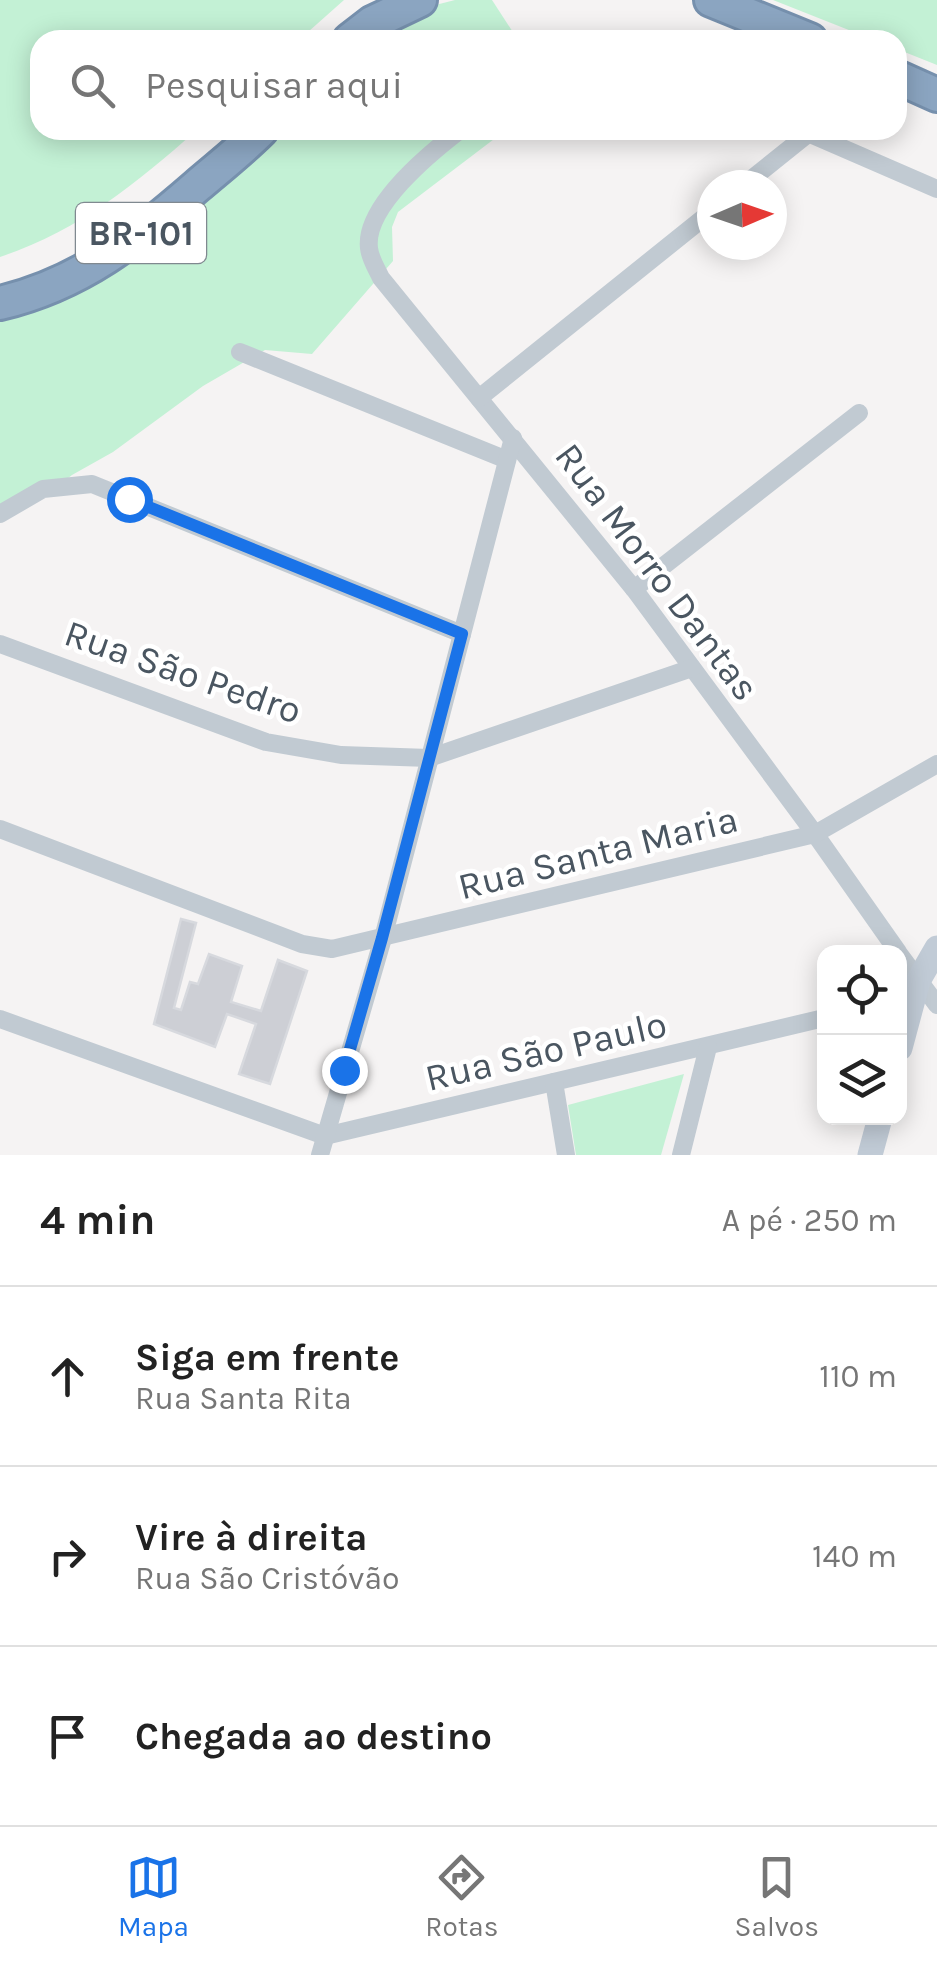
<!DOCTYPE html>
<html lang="pt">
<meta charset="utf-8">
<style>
body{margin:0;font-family:Karla,sans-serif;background:#f2f2f2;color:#222}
.controls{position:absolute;right:30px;bottom:30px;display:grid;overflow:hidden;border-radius:20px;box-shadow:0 5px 25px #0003}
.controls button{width:90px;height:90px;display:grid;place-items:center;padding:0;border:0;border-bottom:2px solid #e0e0e0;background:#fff;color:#222;font:50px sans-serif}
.compass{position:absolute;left:697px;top:170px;width:90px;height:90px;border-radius:50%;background:#fff;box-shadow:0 5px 25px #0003;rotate:88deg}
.stop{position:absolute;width:30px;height:30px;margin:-22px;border:8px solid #1a73e8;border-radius:50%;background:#fff}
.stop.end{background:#1a73e8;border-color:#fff;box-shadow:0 2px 10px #0008}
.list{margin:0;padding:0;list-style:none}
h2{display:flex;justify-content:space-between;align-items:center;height:130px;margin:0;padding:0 40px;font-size:42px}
h2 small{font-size:32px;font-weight:400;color:#767676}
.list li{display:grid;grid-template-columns:65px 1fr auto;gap:30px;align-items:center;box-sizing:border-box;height:180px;padding:0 40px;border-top:2px solid #e0e0e0}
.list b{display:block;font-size:38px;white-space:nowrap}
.list p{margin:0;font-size:32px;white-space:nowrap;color:#767676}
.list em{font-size:32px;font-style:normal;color:#767676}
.icon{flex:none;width:55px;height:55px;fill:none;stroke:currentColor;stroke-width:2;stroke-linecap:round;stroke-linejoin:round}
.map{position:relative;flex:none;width:937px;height:1155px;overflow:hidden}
.search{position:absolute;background:#fff;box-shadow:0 5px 25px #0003;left:30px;right:30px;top:30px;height:110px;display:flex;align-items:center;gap:25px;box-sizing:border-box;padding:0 35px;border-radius:30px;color:#767676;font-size:38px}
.sheet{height:670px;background:#fff}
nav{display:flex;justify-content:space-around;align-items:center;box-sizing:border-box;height:140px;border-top:2px solid #e0e0e0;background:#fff;font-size:28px;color:#767676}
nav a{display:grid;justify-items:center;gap:5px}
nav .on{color:#1a73e8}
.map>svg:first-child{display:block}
.green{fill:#c3f1d5}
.building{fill:#cdcfd5;stroke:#d7d9de;stroke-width:2.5}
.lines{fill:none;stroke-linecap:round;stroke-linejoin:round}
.highway-casing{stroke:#7690ad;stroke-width:38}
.street{stroke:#c1cad2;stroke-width:18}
.secondary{stroke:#c1cbd6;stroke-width:25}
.highway{stroke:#8ba5c1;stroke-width:32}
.route{stroke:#1a73e8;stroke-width:12}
.labels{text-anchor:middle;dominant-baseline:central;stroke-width:9;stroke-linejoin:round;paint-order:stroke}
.shield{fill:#fff;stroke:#808990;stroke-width:2.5}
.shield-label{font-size:35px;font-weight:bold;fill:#4a5661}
.street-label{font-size:38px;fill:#4a5661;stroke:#fff}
</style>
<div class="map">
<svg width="937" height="1155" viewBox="0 0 937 1155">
<rect width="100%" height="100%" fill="#f5f3f3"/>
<g class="green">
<path d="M 0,0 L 344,0 L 299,40 L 40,40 L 40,130 L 197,130 C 134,185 80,230 0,257 Z"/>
<path d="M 455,0 L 492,0 L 518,40 L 373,40 L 412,11 Z"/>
<path d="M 773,0 L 937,0 L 937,65 L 897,49 L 897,40 L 874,40 Z"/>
<path d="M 266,130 L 506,130 L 398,212 L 392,227 L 393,261 L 312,354 L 265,350 L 203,386 L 113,452 L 72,475 L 51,492 L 0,519 L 0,316 Z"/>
<path d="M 684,1074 L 661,1155 L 576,1155 L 568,1105 Z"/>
</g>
<path class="building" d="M 181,919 L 196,923 L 174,1008 L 181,1010 L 190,982 L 198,984 L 209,954 L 242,966 L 231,1002 L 261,1011 L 278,960 L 307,971 L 270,1084 L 239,1074 L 256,1024 L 227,1014 L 215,1047 L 154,1024 Z"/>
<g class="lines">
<g class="highway-casing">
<g id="highway">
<path d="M 711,0 L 810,40"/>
<path d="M 350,40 L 372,23 L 420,0"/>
<path d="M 897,77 L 937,95"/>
<path d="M 0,303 C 81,284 136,239 197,186 C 218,168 241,150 261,130"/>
</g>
</g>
<g class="street">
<path d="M 460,130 C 430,153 364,207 369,248 C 370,259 377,269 381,278 L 634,589 L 815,834 L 898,952"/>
<path d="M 801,130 L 937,189"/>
<path d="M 744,185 L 809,133"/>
<path d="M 240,352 L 507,460"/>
<path d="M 479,398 L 712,211"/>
<path d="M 0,514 L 43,489 L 92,484 L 462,634"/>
<path d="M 634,589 L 859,413"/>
<path d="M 0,644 L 266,742 L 341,755 L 429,758 L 692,668"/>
<path d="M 0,829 L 302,944 L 332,949 L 815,834 L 937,764"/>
<path d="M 900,955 L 937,1005"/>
<path d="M 0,1019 L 325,1136 L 824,1018"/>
<path d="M 554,1082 L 566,1155"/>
<path d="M 320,1155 L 383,938 L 513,438"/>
<path d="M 681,1155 L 708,1047"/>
</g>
<g class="secondary">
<path d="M 900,1048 L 918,981 L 937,948"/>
<path d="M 870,1155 L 880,1118"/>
</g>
<use href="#highway" class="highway"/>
</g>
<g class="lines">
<path class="route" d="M 129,499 L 462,634 L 382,938 L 344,1070"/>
</g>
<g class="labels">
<rect class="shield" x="76" y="203" width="130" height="60" rx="8"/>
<g class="shield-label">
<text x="141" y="233">BR-101</text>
</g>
<g class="street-label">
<text transform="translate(657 572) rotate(53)">Rua Morro Dantas</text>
<text transform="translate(183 672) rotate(19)">Rua São Pedro</text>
<text transform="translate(598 853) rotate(-14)">Rua Santa Maria</text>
<text transform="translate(546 1051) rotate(-13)">Rua São Paulo</text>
</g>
</g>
</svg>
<div class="controls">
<button><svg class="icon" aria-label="locate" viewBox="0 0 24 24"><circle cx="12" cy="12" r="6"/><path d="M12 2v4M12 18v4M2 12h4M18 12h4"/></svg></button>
<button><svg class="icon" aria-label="layers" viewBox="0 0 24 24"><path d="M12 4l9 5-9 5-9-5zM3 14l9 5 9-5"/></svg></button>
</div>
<svg class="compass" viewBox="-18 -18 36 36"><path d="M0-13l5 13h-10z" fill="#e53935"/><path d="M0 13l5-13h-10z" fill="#767676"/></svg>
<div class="stop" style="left:129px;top:499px"></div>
<div class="stop end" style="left:344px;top:1070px"></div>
<div class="search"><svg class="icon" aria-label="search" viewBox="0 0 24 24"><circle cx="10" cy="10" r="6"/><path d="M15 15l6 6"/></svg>Pesquisar aqui</div>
</div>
<section class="sheet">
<h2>4 min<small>A pé · 250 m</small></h2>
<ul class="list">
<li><svg class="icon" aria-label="ahead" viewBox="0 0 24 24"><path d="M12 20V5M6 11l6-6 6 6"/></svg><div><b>Siga em frente</b><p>Rua Santa Rita</p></div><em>110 m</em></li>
<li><svg class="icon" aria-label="right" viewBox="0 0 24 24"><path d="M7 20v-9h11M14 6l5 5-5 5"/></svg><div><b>Vire à direita</b><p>Rua São Cristóvão</p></div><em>140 m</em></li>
<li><svg class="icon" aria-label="arrive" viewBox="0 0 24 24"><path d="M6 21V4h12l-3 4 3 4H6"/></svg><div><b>Chegada ao destino</b></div></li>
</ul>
</section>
<nav>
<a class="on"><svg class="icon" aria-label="map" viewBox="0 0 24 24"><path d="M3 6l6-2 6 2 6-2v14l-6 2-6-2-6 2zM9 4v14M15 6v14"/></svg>Mapa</a>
<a><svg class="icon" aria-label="directions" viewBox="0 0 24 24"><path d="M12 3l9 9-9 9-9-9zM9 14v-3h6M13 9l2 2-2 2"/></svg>Rotas</a>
<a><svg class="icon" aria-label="saved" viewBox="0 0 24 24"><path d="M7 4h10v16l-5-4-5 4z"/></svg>Salvos</a>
</nav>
